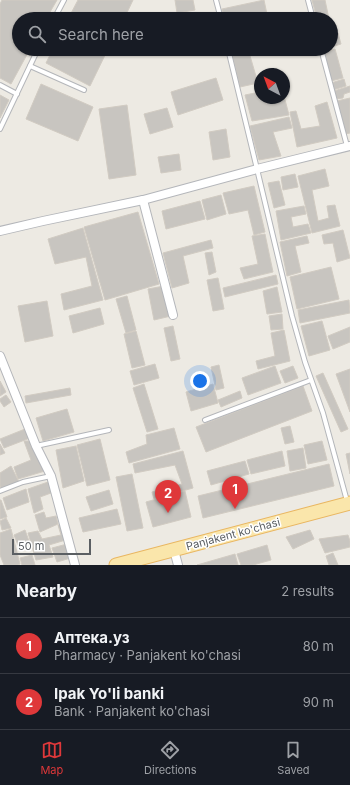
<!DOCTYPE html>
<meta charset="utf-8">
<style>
body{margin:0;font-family:Inter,sans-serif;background:#242831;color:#f1f3f6}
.compass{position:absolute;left:254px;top:68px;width:36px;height:36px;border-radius:50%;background:#171b24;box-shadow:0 1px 3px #0004;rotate:319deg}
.scale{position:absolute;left:12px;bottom:10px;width:79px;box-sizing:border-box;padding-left:4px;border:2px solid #5b5f63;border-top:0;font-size:11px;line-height:14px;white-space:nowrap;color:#5b5f63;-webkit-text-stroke:3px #fff;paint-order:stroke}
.you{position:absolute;left:200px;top:381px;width:14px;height:14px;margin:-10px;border:3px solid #fff;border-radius:50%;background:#1a73e8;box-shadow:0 0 0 6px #1a73e833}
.badge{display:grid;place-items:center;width:26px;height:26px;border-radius:50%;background:#df383a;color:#fff;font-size:13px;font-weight:700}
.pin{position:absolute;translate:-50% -33px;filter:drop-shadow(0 1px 2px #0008)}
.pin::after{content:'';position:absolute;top:21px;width:14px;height:12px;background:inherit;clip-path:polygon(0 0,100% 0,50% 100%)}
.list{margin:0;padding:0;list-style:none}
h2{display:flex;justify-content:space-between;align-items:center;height:52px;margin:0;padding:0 16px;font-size:17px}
h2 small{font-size:13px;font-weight:400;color:#9ea1a6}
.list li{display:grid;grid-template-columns:26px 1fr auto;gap:12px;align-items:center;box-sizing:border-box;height:56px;padding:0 16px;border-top:1px solid #363941}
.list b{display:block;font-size:15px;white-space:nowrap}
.list p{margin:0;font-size:13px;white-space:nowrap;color:#9ea1a6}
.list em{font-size:13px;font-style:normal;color:#9ea1a6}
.icon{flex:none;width:22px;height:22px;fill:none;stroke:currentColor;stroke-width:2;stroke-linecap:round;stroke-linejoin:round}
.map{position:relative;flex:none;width:350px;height:565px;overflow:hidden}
.search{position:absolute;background:#171b24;box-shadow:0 1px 3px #0004;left:12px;right:12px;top:12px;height:44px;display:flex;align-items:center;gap:10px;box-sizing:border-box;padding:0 14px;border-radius:22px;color:#9ea1a6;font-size:15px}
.sheet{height:164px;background:#171b24}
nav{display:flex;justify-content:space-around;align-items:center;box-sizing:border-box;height:56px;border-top:1px solid #363941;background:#171b24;font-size:11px;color:#9ea1a6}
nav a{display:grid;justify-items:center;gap:2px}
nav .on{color:#df383a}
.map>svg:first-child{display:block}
.building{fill:#c8c5c0;stroke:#d1cbc2}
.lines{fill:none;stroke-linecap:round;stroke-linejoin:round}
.service-casing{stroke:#b4b6ba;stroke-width:6}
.minor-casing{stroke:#b4b6ba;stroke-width:10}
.primary-casing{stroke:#e9b661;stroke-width:15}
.service{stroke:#fff;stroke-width:4}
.minor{stroke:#fff;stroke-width:8}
.primary{stroke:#fae6ab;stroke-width:13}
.labels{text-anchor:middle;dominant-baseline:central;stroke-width:3;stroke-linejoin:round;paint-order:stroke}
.street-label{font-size:11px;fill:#5b5f63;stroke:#fff}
</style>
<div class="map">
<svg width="350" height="565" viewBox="0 0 350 565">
<rect width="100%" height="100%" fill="#edeae3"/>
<g class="building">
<path d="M 2,0 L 57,0 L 46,19 L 19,19 L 19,49 L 30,49 L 11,84 L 0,78 L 0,4 Z"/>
<path d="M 78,0 L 133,0 L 124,19 L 68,19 Z"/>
<path d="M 175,0 L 193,0 L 195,10 L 177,13 Z"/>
<path d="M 264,0 L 268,19 L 225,19 L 222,9 Z"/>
<path d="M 312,0 L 325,0 L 329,19 L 317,19 Z"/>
<path d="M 338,33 L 341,44 L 331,47 L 331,35 Z"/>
<path d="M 53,49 L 108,49 L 90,86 L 46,63 Z"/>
<path d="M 239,49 L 248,49 L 258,83 L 240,87 L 231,50 Z"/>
<path d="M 335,49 L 343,78 L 331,81 L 323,53 Z"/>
<path d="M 216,78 L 223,100 L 178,115 L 171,92 Z"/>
<path d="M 344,79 L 346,86 L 333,90 L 331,83 Z"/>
<path d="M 41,84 L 93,107 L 78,141 L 26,119 Z"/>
<path d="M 350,86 L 350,92 L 344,94 L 343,98 L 335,99 L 334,91 Z"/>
<path d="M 260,92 L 260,98 L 284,98 L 284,96 L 289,115 L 252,121 L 245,95 Z"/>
<path d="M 0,95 L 9,100 L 0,118 Z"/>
<path d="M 350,98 L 350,133 L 345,134 L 337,101 Z"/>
<path d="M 327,102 L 337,138 L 297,147 L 290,112 L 296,111 L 301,129 L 320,126 L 315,106 Z"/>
<path d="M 127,105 L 136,175 L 109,179 L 99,109 Z"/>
<path d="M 167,108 L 173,127 L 150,134 L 144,114 Z"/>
<path d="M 289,117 L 292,128 L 273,132 L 281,156 L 259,160 L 250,126 Z"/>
<path d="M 226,129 L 230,157 L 213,160 L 209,132 Z"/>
<path d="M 179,154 L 181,170 L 161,173 L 158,157 Z"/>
<path d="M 325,169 L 329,186 L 312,190 L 318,221 L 329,218 L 327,206 L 335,205 L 340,226 L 312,233 L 298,176 Z"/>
<path d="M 295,174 L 298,187 L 283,190 L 281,177 Z"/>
<path d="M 279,181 L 285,205 L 274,208 L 268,183 Z"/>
<path d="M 254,186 L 265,232 L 254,235 L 248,210 L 229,214 L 223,193 Z"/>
<path d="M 221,195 L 226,214 L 207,220 L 202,200 Z"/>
<path d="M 200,201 L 205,219 L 166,229 L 162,211 Z"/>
<path d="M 304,206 L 306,214 L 291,217 L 293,227 L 308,224 L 311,233 L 281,240 L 276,211 Z"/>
<path d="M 138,212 L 159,284 L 105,300 L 84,227 Z"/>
<path d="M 83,228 L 103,300 L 64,310 L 61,294 L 92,286 L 86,257 L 55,264 L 48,239 Z"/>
<path d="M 343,230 L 350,258 L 337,262 L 333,243 L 324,244 L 322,235 Z"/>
<path d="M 265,234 L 273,272 L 244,279 L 240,268 L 258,264 L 252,236 Z"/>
<path d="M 307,236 L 309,243 L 295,246 L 301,272 L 287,276 L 280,242 Z"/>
<path d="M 211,240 L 213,248 L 183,256 L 189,283 L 172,288 L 163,253 Z"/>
<path d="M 212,252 L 216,272 L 209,275 L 205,253 Z"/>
<path d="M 331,267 L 339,299 L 297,309 L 290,277 Z"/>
<path d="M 276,275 L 278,284 L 225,297 L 223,288 Z"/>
<path d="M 218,278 L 224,309 L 213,311 L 207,280 Z"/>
<path d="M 164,286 L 171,316 L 154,320 L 148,289 Z"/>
<path d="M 277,287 L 282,312 L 267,314 L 263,291 Z"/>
<path d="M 127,296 L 136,330 L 126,333 L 116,299 Z"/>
<path d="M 349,300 L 350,313 L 300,323 L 298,310 Z"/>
<path d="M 47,301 L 53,336 L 25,342 L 18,306 Z"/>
<path d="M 100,308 L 104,324 L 73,333 L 69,316 Z"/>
<path d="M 282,314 L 283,329 L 271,330 L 269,316 Z"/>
<path d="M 322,321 L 330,350 L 309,356 L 301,326 Z"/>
<path d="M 173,326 L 180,359 L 171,361 L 164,328 Z"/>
<path d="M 350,327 L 350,342 L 333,349 L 328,336 Z"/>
<path d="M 284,330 L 290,361 L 258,369 L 256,361 L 275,356 L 271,333 Z"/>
<path d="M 136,331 L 145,365 L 132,368 L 124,334 Z"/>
<path d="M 155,364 L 159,378 L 134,385 L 130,371 Z"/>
<path d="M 219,365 L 224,388 L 216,390 L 211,367 Z"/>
<path d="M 275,366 L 281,383 L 248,395 L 242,378 Z"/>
<path d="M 293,366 L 298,378 L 285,383 L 280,371 Z"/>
<path d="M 350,369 L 350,412 L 336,374 Z"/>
<path d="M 323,373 L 348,429 L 341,432 L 316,376 Z"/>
<path d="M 0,381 L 6,392 L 0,396 Z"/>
<path d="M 144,384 L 158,429 L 147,432 L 133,388 Z"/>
<path d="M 213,384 L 218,403 L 191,411 L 186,392 Z"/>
<path d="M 303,386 L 312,411 L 206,452 L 196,427 Z"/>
<path d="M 70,388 L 71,395 L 26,403 L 25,396 Z"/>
<path d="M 240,391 L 242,398 L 221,407 L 218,400 Z"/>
<path d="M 6,395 L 11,402 L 4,407 L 0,401 L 0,399 Z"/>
<path d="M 67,409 L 74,432 L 43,441 L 36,418 Z"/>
<path d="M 290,426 L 294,442 L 285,444 L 281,428 Z"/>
<path d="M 174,428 L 180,449 L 129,463 L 126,452 L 147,444 L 146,435 Z"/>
<path d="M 25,429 L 30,438 L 4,448 L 0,439 Z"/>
<path d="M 100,439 L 110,480 L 87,486 L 77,445 Z"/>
<path d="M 24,441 L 30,441 L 45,471 L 18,479 L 14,467 L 31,460 Z"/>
<path d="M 322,441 L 327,460 L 308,464 L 304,445 Z"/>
<path d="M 0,444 L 5,453 L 0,455 Z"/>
<path d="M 76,446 L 84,481 L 63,488 L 56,450 Z"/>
<path d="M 303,448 L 306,468 L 290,471 L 287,451 Z"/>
<path d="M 183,451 L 193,488 L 154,499 L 152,492 L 182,484 L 175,465 L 135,473 L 133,464 Z"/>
<path d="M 282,451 L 285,466 L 251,474 L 247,460 Z"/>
<path d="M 350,453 L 350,474 L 346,454 Z"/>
<path d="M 245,461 L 249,474 L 211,485 L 207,471 Z"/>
<path d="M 329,464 L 334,486 L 203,518 L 198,496 Z"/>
<path d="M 11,466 L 19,482 L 2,490 L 0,486 L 0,473 Z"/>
<path d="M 132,474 L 143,528 L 127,531 L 116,477 Z"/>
<path d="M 48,482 L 51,493 L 40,497 L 43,509 L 34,513 L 28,489 Z"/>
<path d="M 26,489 L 29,502 L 7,510 L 3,498 Z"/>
<path d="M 109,490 L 113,504 L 91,511 L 86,497 Z"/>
<path d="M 185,491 L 191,517 L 153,527 L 146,502 Z"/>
<path d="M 0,500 L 1,500 L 7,517 L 0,519 Z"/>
<path d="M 117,509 L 121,524 L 83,532 L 79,518 Z"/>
<path d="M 44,512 L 46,518 L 56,516 L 58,524 L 40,532 L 35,515 Z"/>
<path d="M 6,518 L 11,528 L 2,530 L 0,521 Z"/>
<path d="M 64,524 L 69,539 L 49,545 L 53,557 L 36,560 L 28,533 L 38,531 L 42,539 L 61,535 L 58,525 Z"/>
<path d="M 11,529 L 20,564 L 18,565 L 4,565 L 0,555 L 0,533 Z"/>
<path d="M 25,530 L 29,541 L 18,545 L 14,535 Z"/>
<path d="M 310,530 L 314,539 L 293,549 L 286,537 Z"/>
<path d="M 348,535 L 350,541 L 350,547 L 325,553 L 319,539 Z"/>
<path d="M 71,543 L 74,557 L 57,562 L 52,548 Z"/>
<path d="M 267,545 L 271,560 L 253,565 L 241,565 L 237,554 Z"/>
<path d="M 333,553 L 338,565 L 329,565 L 326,556 Z"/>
<path d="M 235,554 L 238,565 L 197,565 Z"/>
<path d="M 32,555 L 35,565 L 22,565 L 20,558 Z"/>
</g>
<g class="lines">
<g class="service-casing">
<g id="service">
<path d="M 216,0 L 221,19"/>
<path d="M 308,0 L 313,19"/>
<path d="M 54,19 L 64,0"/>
<path d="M 228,49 L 257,169 L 292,316 L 305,362 L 323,413 L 347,501"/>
<path d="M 321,49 L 347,146"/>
<path d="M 30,66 L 84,90"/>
<path d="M 0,85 L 17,94"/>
<path d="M 0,129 L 38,49"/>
<path d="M 205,420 L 311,380"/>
<path d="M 36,446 L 109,430"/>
<path d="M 0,491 L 23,482 L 51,476"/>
</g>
</g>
<g class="minor-casing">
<g id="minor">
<path d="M 143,200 L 173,315"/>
<path d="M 0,231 L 43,221 L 143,200 L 257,169 L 350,146"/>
<path d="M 0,356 L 36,446 L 51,476 L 75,565"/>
<path d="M 174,550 L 178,565"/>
</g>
</g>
<g class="primary-casing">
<path id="primary" d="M 116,565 L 350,503"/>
</g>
<use href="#service" class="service"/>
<use href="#minor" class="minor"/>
<use href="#primary" class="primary"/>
</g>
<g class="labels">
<g class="street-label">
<text transform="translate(233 534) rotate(-15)">Panjakent ko'chasi</text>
</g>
</g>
</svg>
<svg class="compass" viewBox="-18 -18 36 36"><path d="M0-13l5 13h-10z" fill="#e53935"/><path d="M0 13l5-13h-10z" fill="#9ea1a6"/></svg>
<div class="scale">50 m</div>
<div class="you"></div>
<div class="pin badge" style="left:235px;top:509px">1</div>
<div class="pin badge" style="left:168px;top:513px">2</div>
<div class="search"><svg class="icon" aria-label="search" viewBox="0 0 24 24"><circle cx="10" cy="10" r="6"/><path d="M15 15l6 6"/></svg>Search here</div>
</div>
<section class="sheet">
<h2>Nearby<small>2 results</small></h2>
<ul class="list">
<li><span class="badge">1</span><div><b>Аптека.уз</b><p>Pharmacy · Panjakent ko'chasi</p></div><em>80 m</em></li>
<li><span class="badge">2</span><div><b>Ipak Yo'li banki</b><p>Bank · Panjakent ko'chasi</p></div><em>90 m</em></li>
</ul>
</section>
<nav>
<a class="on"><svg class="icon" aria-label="map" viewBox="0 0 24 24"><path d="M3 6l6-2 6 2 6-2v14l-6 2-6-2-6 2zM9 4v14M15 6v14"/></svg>Map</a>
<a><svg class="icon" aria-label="directions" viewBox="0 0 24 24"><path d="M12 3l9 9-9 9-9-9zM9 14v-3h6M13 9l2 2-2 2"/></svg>Directions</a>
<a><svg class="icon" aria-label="saved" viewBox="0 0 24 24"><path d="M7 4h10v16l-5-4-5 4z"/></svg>Saved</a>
</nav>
